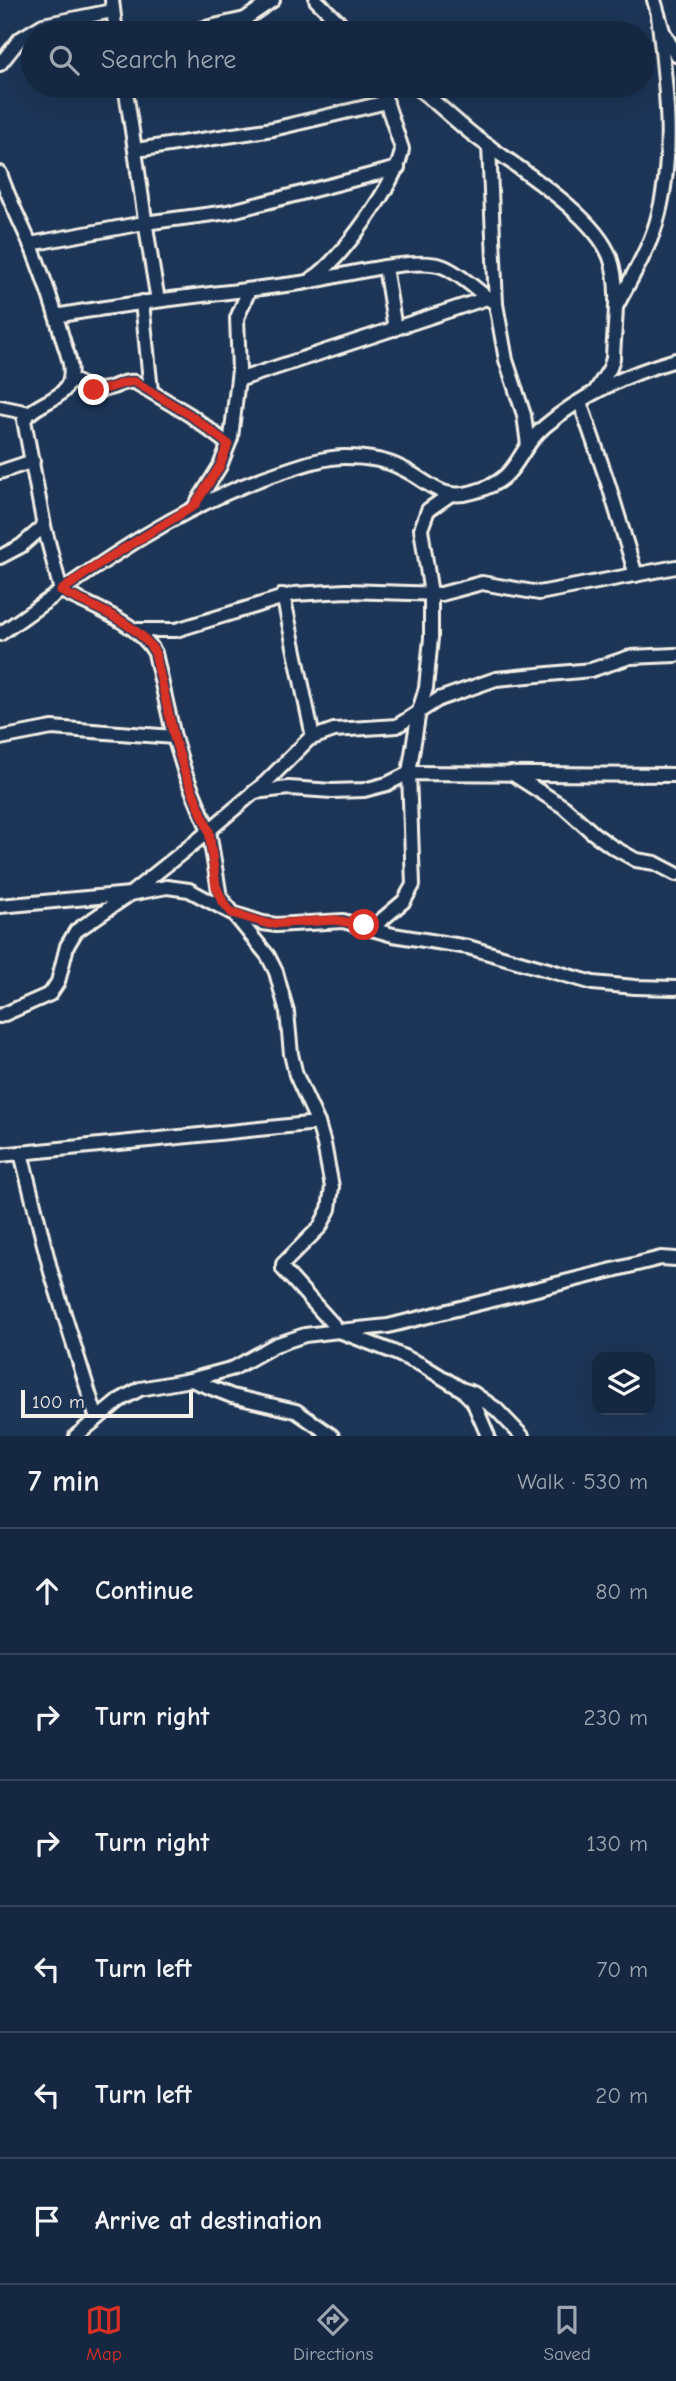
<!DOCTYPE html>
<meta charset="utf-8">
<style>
body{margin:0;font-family:"Comic Neue",sans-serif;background:#23344c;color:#f1f3f6}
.controls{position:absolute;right:21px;bottom:21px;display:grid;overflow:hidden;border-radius:14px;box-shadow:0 7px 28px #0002}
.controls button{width:63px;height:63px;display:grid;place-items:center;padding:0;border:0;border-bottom:2px solid #35445a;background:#162841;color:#f1f3f6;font:35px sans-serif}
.scale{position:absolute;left:21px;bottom:18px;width:172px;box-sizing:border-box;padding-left:7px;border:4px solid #f4f1e8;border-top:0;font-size:19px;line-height:24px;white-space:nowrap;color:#f4f1e8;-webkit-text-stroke:5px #1d3557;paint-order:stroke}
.stop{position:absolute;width:21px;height:21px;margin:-16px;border:5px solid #d93025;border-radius:50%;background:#fff}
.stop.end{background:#d93025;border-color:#fff;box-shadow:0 2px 7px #0008}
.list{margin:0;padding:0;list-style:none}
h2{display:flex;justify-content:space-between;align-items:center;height:91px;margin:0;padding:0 28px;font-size:30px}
h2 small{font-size:23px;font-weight:400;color:#9ea6b1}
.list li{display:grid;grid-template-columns:46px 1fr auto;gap:21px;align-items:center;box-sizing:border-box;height:126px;padding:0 28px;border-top:2px solid #35445a}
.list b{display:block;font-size:26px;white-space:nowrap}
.list em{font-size:23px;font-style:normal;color:#9ea6b1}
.icon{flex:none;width:38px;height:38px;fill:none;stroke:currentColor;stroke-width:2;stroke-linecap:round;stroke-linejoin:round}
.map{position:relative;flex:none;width:676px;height:1436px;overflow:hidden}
.search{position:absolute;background:#162841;box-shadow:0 7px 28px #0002;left:21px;right:21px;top:21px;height:77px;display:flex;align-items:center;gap:18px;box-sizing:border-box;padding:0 24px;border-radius:38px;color:#9ea6b1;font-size:26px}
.sheet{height:847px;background:#162841}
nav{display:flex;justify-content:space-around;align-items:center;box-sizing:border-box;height:98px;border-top:2px solid #35445a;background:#162841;font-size:19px;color:#9ea6b1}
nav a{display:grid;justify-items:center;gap:4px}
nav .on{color:#d93025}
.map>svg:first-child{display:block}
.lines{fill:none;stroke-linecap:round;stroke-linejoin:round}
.minor-casing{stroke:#f4f1e8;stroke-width:18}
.minor{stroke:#1d3557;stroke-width:12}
.route{stroke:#d93025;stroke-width:9}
</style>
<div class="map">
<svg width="676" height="1436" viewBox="0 0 676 1436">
<rect width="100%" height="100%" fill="#1d3557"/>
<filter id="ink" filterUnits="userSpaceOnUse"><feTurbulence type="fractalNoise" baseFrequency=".0143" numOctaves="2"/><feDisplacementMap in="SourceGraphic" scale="14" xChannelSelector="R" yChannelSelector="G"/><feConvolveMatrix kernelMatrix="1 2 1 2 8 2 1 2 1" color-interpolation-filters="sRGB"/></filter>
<g filter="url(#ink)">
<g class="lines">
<g class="minor-casing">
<g id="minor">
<path d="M 112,0 L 116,33"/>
<path d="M 316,0 L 350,33"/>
<path d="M 654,0 L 663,31 L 676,55"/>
<path d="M 183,33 L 245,19 L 273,0"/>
<path d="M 0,64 L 20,39 L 43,25 L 112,11"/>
<path d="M 125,86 C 137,157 145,229 158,300"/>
<path d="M 415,86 C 435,101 453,119 472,134 C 511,164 593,212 610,257 C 621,288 614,326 613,358 L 610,368 L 595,392"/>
<path d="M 489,146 L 496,304 L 506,360 L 524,415 L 528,445"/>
<path d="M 136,150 L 273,129 L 387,102"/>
<path d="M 0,173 C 9,201 23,226 34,253 C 45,281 55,311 63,340 C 67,353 74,369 69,382 C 62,401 34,403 24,420 L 44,526 L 61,591 C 91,606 139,623 155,653 L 174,737 L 185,773 L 209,831 L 220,897 L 268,956 L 276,972 L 287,1012 L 291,1054 L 296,1075 L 318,1123 L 324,1144 L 332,1187 L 329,1209 L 320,1227 L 283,1264 L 283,1269 L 339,1331 L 388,1326 L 661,1258 L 676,1259"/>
<path d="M 30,244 L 144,223 L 228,212 L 398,168"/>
<path d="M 385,267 L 395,329"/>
<path d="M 313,278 C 338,264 400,178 402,149 L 381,86"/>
<path d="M 142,302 L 151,391"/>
<path d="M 616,307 C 630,280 647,253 656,224 C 676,157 666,84 658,15"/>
<path d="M 56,316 C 137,301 219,294 301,283 C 333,278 416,255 444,267 C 461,274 481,294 496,304"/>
<path d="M 70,379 C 85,386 96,394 113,387 C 121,384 127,381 135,382 L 190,415 L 228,444"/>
<path d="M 238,380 L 487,298"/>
<path d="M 580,402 L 609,486 L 636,575"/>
<path d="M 0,407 L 29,413"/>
<path d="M 0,472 L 33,461"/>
<path d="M 195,506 L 220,466 L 231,438 L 239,370 L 237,318 L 249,290"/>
<path d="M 0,557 L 21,546 L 44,526"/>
<path d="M 283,595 L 313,737"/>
<path d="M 135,630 L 176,630 L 294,594 L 346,591 L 441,594 L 482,583 L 539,593 L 676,567"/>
<path d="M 0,634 C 89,571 174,507 278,473 C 299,466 323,457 345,457 C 364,457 384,459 401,468 C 428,480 440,502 473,492 C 522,479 513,453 545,426 C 582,395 630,373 676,360"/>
<path d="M 0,738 L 52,728 L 174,737"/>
<path d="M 511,773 L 564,807 L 593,833 L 611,846 L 636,860 L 655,863 L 676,874"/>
<path d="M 254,792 L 289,788 L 332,791 L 364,790 L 387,784 L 409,773 L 676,775"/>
<path d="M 0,906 L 130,894 L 167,887 L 189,890 L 232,913 L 263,923 L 276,925 L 343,921 L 393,935 L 468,947 L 593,983 L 635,987 L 676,988"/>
<path d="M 372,928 L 404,901 L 413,885 L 409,773 L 419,711 L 426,688 L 431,638 L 431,594 L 421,529 L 428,510 L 451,494"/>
<path d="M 0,1016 L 50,994 L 58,982 L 67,946 L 76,931 L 130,894 L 199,839 L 266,782 L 309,739 L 334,730 L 397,726 L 439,699 L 496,679 L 591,670 L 630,657 L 676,655"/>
<path d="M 21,1153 L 51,1272 L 97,1419"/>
<path d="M 0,1155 L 318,1123"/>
<path d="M 191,1380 L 232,1396 L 296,1411 L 332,1436"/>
<path d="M 465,1393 L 473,1401 L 488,1436"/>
<path d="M 76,1436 L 120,1400 L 140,1389 L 190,1380 L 234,1368 L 275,1345 L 305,1335 L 339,1331 L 391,1351 L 422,1365 L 461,1389 L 473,1393 L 496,1409 L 522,1436"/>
</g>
</g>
<use href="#minor" class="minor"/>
</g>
</g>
<g class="lines" filter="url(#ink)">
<path class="route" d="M 94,390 C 109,392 121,380 135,382 L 190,415 L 228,444 L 220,466 L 194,506 L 97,565 L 61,591 C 91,606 139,623 155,653 L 174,737 L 185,773 L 209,831 L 216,886 L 223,902 L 232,913 L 269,924 L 335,920 L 364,925"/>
</g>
</svg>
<div class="controls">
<button><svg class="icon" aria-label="layers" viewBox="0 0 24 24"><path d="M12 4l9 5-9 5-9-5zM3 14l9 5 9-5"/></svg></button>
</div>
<div class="scale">100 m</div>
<div class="stop" style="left:364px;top:925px"></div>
<div class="stop end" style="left:94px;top:390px"></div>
<div class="search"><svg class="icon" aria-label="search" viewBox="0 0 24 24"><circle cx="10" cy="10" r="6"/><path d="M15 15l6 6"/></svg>Search here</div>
</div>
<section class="sheet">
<h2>7 min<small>Walk · 530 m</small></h2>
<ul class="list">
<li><svg class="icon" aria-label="ahead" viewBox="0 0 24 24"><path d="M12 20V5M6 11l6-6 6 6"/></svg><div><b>Continue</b></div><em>80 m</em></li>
<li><svg class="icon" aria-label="right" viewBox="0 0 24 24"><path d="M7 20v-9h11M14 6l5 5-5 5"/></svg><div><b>Turn right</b></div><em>230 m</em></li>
<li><svg class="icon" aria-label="right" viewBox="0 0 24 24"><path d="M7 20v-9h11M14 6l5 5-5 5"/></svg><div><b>Turn right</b></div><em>130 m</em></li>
<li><svg class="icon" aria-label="left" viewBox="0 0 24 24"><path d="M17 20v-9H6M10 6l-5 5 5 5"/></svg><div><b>Turn left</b></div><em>70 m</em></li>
<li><svg class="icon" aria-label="left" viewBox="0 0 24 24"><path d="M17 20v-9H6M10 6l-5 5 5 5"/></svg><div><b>Turn left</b></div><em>20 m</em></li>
<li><svg class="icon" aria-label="arrive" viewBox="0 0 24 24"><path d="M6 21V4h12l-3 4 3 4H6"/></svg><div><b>Arrive at destination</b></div></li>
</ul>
</section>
<nav>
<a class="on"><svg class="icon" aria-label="map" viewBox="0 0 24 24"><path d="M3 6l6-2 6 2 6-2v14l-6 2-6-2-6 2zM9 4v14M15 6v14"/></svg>Map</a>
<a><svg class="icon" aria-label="directions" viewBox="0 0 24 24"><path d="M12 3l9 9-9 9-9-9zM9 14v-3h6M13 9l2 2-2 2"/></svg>Directions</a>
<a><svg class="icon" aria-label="saved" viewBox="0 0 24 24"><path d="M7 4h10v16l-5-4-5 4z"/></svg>Saved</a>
</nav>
